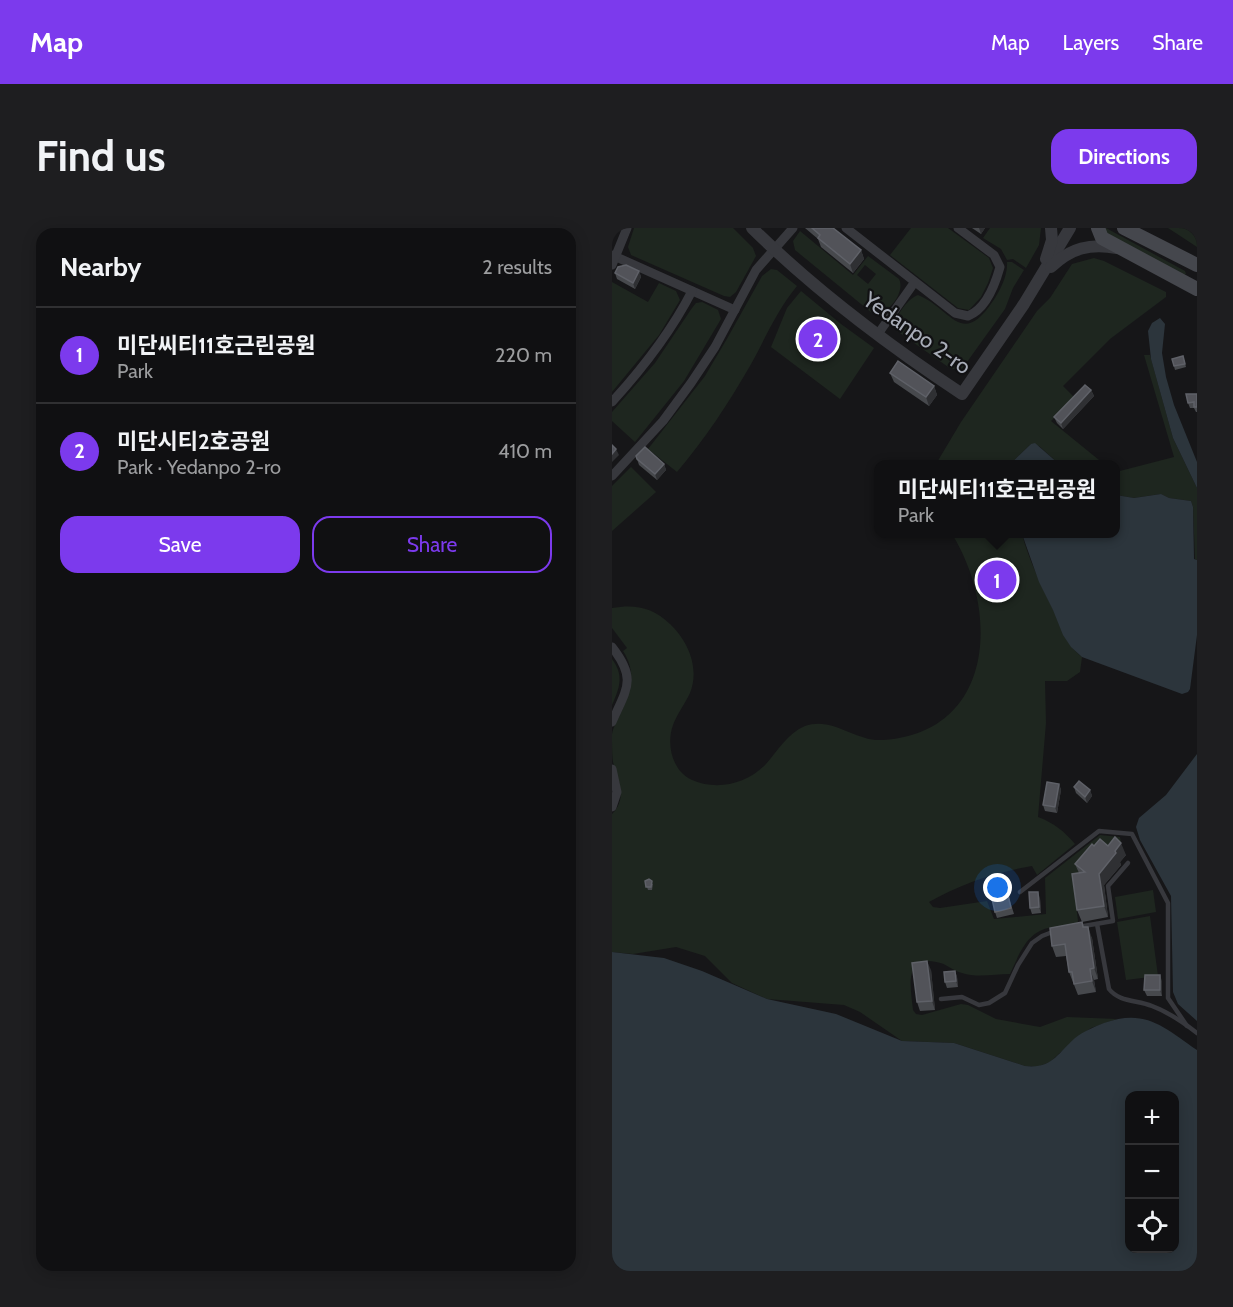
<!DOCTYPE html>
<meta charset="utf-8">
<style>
body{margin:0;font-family:Cabin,"Noto Sans KR",sans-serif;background:#1e1e20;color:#f1f3f6}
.controls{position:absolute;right:18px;bottom:18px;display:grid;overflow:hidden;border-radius:12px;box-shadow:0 3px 15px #0003}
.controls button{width:54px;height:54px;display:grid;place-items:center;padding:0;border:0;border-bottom:2px solid #303032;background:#101012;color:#f1f3f6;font:30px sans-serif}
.you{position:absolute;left:386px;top:660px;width:21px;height:21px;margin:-15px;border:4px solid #fff;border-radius:50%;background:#1a73e8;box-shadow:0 0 0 9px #1a73e833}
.badge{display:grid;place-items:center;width:39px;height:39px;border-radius:50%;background:#7c3aed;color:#fff;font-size:20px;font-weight:700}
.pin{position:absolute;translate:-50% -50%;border:3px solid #fff;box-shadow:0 2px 6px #0006}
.popup{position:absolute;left:262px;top:232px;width:246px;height:78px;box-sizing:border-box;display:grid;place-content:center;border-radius:12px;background:#101012;filter:drop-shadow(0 2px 4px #0005);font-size:20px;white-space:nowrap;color:#9c9d9f}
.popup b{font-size:22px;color:#f1f3f6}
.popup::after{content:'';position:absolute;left:50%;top:100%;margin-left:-12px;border:12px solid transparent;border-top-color:#101012}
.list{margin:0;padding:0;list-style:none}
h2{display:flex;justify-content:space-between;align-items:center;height:78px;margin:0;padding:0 24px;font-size:26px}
h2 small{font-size:20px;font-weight:400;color:#9c9d9f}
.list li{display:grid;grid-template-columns:39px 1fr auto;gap:18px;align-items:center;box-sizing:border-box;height:96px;padding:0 24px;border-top:2px solid #303032}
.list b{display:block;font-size:22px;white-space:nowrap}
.list p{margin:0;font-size:20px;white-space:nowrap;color:#9c9d9f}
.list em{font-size:20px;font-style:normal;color:#9c9d9f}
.actions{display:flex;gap:12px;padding:18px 24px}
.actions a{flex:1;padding:14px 0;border:2px solid #7c3aed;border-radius:18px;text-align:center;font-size:21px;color:#7c3aed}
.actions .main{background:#7c3aed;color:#fff}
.icon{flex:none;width:33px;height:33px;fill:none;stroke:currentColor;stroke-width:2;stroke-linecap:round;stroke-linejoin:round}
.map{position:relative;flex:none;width:585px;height:1043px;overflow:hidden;border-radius:18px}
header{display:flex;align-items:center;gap:36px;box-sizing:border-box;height:84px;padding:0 30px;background:#7c3aed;color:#fff}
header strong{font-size:28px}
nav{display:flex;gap:33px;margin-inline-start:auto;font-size:21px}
.intro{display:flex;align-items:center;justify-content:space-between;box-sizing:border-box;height:144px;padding:0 36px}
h1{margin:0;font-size:42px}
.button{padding:15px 27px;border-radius:18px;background:#7c3aed;color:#fff;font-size:21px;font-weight:700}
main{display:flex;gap:36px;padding:0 36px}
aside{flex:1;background:#101012;border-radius:18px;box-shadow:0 3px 15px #0003}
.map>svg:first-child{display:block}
.green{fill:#1e261f;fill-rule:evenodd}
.water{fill:#2c353c;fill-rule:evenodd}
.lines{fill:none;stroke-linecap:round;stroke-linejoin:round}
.service{stroke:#37383d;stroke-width:4.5}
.minor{stroke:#37383d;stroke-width:9}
.tertiary{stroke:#37383d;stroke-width:12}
.secondary{stroke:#45474d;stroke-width:14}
.wall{fill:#47494d}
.shaded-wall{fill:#2f3033}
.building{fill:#525359;stroke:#5f6168;stroke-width:1.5}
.labels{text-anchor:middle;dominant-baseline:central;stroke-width:4.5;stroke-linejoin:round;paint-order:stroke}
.street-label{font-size:22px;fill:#a8adb8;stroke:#111113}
</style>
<header>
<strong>Map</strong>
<nav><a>Map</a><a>Layers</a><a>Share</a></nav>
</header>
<div class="intro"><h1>Find us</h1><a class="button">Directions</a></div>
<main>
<aside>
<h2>Nearby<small>2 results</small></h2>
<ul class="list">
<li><span class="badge">1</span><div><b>미단씨티11호근린공원</b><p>Park</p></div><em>220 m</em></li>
<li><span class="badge">2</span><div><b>미단시티2호공원</b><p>Park · Yedanpo 2-ro</p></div><em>410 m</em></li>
</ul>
<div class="actions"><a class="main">Save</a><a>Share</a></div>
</aside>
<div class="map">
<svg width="585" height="1043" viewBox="0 0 585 1043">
<rect width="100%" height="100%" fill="#161618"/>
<g class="green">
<path d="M 22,0 L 121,0 L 141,20 L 144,28 L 124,64 L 118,69 L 112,68 L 19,27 L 16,19 Z"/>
<path d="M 299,0 L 336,0 L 377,30 L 381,40 L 376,55 L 369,69 L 357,82 L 346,80 L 278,27 Z"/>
<path d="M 378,0 L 429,0 L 427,17 L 414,40 L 401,31 L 395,32 L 389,21 L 371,10 Z"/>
<path d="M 490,0 L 494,0 L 573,43 L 574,46 L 571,47 L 491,5 Z"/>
<path d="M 556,0 L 585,0 L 585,19 Z"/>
<path d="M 188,3 L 241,47 L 256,28 L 287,51 C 294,64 275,89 260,85 L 183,22 L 181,13 ZM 253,37 L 264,46 L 256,56 L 245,47 Z"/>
<path d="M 482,30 L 492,33 L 554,64 L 554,69 L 498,111 L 451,158 L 463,170 L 439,193 L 492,236 L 447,236 L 427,218 L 419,216 L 398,236 L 324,236 L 349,194 L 425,83 L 438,70 L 460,36 Z"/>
<path d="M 395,34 L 400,34 L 412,42 L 401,60 L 393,81 L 350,141 L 339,141 L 285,103 C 279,92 295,71 306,67 C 339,80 349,121 381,73 C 388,63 396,47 395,34 Z"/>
<path d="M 159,41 L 165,42 L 185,58 C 165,82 153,111 138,138 C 116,176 93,211 65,244 L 36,221 L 93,148 L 116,109 L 150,48 Z"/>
<path d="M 0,54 L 36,74 L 47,55 L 64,63 L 68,72 L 47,107 L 0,164 Z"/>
<path d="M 189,63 L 229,96 L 262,120 L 228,171 L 159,119 L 175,80 Z"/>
<path d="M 90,74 L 106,82 L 109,91 L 72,153 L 23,214 L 0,193 L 0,184 L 43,135 L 80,80 L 84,75 Z"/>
<path d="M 532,127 L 538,127 L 561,210 L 585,260 L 585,332 L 583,331 L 581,279 L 579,273 L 557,270 L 549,266 L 522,270 L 504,267 L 504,244 L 562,229 Z"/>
<path d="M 19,239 L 44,264 L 0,303 L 0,258 Z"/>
<path d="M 340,306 L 410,306 C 417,333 429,356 441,381 C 450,401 452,414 470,429 L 468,444 L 455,453 L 433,453 L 434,495 L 426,589 C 442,595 452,603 463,616 L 425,647 L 420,638 C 384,644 348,656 317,674 L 321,679 L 328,680 L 375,673 L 382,691 L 434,686 L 433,650 L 488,607 L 508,609 L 509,614 L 507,619 L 485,622 L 461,652 L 466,693 L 465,696 C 456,699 446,698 436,700 C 414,705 407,727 398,746 C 383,746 365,750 350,745 C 341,743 334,735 324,734 C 291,727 299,762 301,782 L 304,786 L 310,787 L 349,776 L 356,777 L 384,791 L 428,799 L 455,789 L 505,791 L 479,800 L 463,811 L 438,834 L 425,839 L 413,838 L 342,815 L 290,813 L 248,784 L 232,777 L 155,771 L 120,755 L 93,728 L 64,719 L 21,726 L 0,724 L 0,586 C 16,570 6,552 1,534 C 0,526 0,514 0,506 C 1,500 4,494 7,489 C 18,466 26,446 11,423 L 15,420 L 0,400 L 0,380 C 22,376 41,379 58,396 C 76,413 88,440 78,465 C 73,476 65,486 61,497 C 54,516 60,543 80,552 C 105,563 135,556 154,536 C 166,522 176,505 193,498 C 221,488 243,514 271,512 C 384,504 387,382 340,306 Z"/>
<path d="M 0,431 C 12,447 8,459 0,477 Z"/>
<path d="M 541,662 L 544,684 L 506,691 L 503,669 Z"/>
<path d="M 538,688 L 546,748 L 514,752 L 505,694 Z"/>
</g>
<g class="water">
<path d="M 548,90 L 553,96 L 550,125 L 554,149 L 562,177 L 585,234 L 585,260 L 561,210 L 539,131 L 536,103 L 540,95 Z"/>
<path d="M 423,215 L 447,236 L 398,236 L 419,216 Z"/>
<path d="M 549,266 L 557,270 L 579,273 L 581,279 L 582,331 L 585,332 L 585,407 L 578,461 L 576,464 L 570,466 L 470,429 L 459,419 L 451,407 L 441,382 L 427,354 L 410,306 L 504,306 L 504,267 L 522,270 Z"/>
<path d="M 585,526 L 585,793 L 566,776 L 561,764 L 559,668 L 528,612 L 524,599 L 527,590 L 554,567 Z"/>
<path d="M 0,724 L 52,730 L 90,743 L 155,771 L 224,786 L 290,813 L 342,815 L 413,838 C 440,841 445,826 463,810 C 472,803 482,799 492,795 C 533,780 552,799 585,822 L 585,1043 L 0,1043 ZM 518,868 L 562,868 L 562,1020 L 518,1020 Z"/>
</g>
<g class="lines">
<g class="service">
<path d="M 408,664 L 487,603 L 520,606 L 556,675 L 556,770 L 575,798"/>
<path d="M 485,696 L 497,761 C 507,774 525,772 540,778 C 556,784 571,794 585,805"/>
<path d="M 466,699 L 501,693 L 496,658 L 516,635"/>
<path d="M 329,771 L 350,769 L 367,777 L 377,775 L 393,765 L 406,737 L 420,715 L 430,708 L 443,703"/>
</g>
<g class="minor">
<path d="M 234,0 L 343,85 L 356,88 C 374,81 383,57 388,39 L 382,27 L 346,0"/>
<path d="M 0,27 L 123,82"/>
<path d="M 0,37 L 15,0"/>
<path d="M 266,106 L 302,55"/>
<path d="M 0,174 C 31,140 59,104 80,63"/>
<path d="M 0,248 L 51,193 L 79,155 L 103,119 L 144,42 L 181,0"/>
<path d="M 0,419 C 25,451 15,460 0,494"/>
<path d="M 0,541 L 5,564 L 0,579"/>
</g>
<g class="tertiary">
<path d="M 140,0 C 203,62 276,117 350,166 L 412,76 L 458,0"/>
<path d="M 434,31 L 440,12 L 439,0"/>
<path d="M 439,39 C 459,20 478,15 505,20"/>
</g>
<g class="secondary">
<path d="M 486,0 L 490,10 L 585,61"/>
<path d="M 512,0 L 585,37"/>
</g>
</g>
<g class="wall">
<path d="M 193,0 L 221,0 L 249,22 L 252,31 L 241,45 L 209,19 L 206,11 Z"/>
<path d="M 360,0 L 373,0 L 369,6 Z"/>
<path d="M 27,43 L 29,49 L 23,61 L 5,51 L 3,45 Z"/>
<path d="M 571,128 L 574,139 L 563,142 L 560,131 Z"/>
<path d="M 278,145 L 322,158 L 325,167 L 317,178 L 282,154 Z"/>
<path d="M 479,162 L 482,168 L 451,201 L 445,195 L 442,189 Z"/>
<path d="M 585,166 L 585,184 L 584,184 L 582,180 L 578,180 L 576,175 Z"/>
<path d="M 24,228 L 52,236 L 54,242 L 45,252 L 27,237 Z"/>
<path d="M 447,556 L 449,562 L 445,585 L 433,583 L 431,577 Z"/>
<path d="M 462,559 L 478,562 L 480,568 L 475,575 L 464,565 Z"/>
<path d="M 482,618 L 496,618 L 514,627 L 508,634 L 509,637 L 492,657 L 496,689 L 470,694 L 465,682 L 467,645 L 463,636 Z"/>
<path d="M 33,653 L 41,656 L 40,662 L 36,662 Z"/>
<path d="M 396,667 L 402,686 L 385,690 L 383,684 Z"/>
<path d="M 428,670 L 429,685 L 420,686 L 418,680 Z"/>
<path d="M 470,694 L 472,699 L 480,710 L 486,751 L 482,752 L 484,764 L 466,767 L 457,744 L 454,728 L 444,729 L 440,718 Z"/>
<path d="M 319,742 L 323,782 L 308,783 L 305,774 Z"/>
<path d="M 343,743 L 345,749 L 346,759 L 335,760 L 333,754 Z"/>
<path d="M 550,753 L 550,768 L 535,768 L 532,762 Z"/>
</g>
<g class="shaded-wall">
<path d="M 367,0 L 373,0 L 369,6 Z"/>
<path d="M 249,22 L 252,31 L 241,45 L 238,36 Z"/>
<path d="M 27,43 L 29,49 L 23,61 L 21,55 Z"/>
<path d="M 322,158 L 325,167 L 317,178 L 314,169 Z"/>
<path d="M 479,162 L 482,168 L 451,201 L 449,195 Z"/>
<path d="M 4,221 L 7,227 L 0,234 L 0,226 Z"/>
<path d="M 52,236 L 54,242 L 45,252 L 43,246 Z"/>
<path d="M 447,556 L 449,562 L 445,585 L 443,579 Z"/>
<path d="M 478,562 L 480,568 L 475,575 L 473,569 Z"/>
<path d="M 509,615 L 514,627 L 508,634 L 509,637 L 492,657 L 496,689 L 492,678 L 487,646 Z"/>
<path d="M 426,664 L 428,670 L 429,685 L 427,679 Z"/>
<path d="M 476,699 L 480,710 L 486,751 L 482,740 Z"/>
<path d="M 315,733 L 319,742 L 323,782 L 320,773 Z"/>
<path d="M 478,741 L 482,752 L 484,764 L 480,753 Z"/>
<path d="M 343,743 L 345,749 L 346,759 L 344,753 Z"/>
<path d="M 548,747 L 550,753 L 550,768 L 548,762 Z"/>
</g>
<g class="building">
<path d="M 200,0 L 221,0 L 249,22 L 238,36 L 206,10 L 208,7 Z"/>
<path d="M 14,37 L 27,43 L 21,55 L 3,45 L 6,39 Z"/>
<path d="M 571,128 L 573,136 L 562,138 L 560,131 Z"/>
<path d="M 286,133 L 322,158 L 314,169 L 278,145 Z"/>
<path d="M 473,157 L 479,162 L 449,195 L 442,189 Z"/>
<path d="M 574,166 L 585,166 L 585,179 L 582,179 L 582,174 L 576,175 Z"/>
<path d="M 0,217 L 4,221 L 0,226 Z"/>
<path d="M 33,219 L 52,236 L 43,246 L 25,231 L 24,228 Z"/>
<path d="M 467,553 L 478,562 L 473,569 L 462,559 Z"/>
<path d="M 435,554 L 447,556 L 443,579 L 431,577 Z"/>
<path d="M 503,609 L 509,615 L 503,623 L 504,625 L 487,646 L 492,678 L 465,682 L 460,646 L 473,644 L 463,636 L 480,616 L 482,618 L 488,611 L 496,618 Z"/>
<path d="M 37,651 L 40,653 L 39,659 L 34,659 L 33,653 Z"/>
<path d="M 417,664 L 426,664 L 427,679 L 418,680 Z"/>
<path d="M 396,667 L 399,680 L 383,684 L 380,671 Z"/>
<path d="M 470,694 L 471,699 L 476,699 L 482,740 L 478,741 L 480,753 L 462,756 L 460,744 L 457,744 L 453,716 L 440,718 L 438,700 Z"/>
<path d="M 315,733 L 320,773 L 305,774 L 300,735 Z"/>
<path d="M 343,743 L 344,753 L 333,754 L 332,744 Z"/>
<path d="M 533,747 L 548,747 L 548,762 L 532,762 Z"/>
</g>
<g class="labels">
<g class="street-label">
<text transform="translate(305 105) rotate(35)">Yedanpo 2-ro</text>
</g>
</g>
</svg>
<div class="controls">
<button>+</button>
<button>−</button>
<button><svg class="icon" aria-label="locate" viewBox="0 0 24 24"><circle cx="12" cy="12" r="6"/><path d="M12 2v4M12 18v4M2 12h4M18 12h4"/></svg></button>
</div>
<div class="you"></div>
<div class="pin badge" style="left:385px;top:352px">1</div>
<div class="popup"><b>미단씨티11호근린공원</b>Park</div>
<div class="pin badge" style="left:206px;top:111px">2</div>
</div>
</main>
